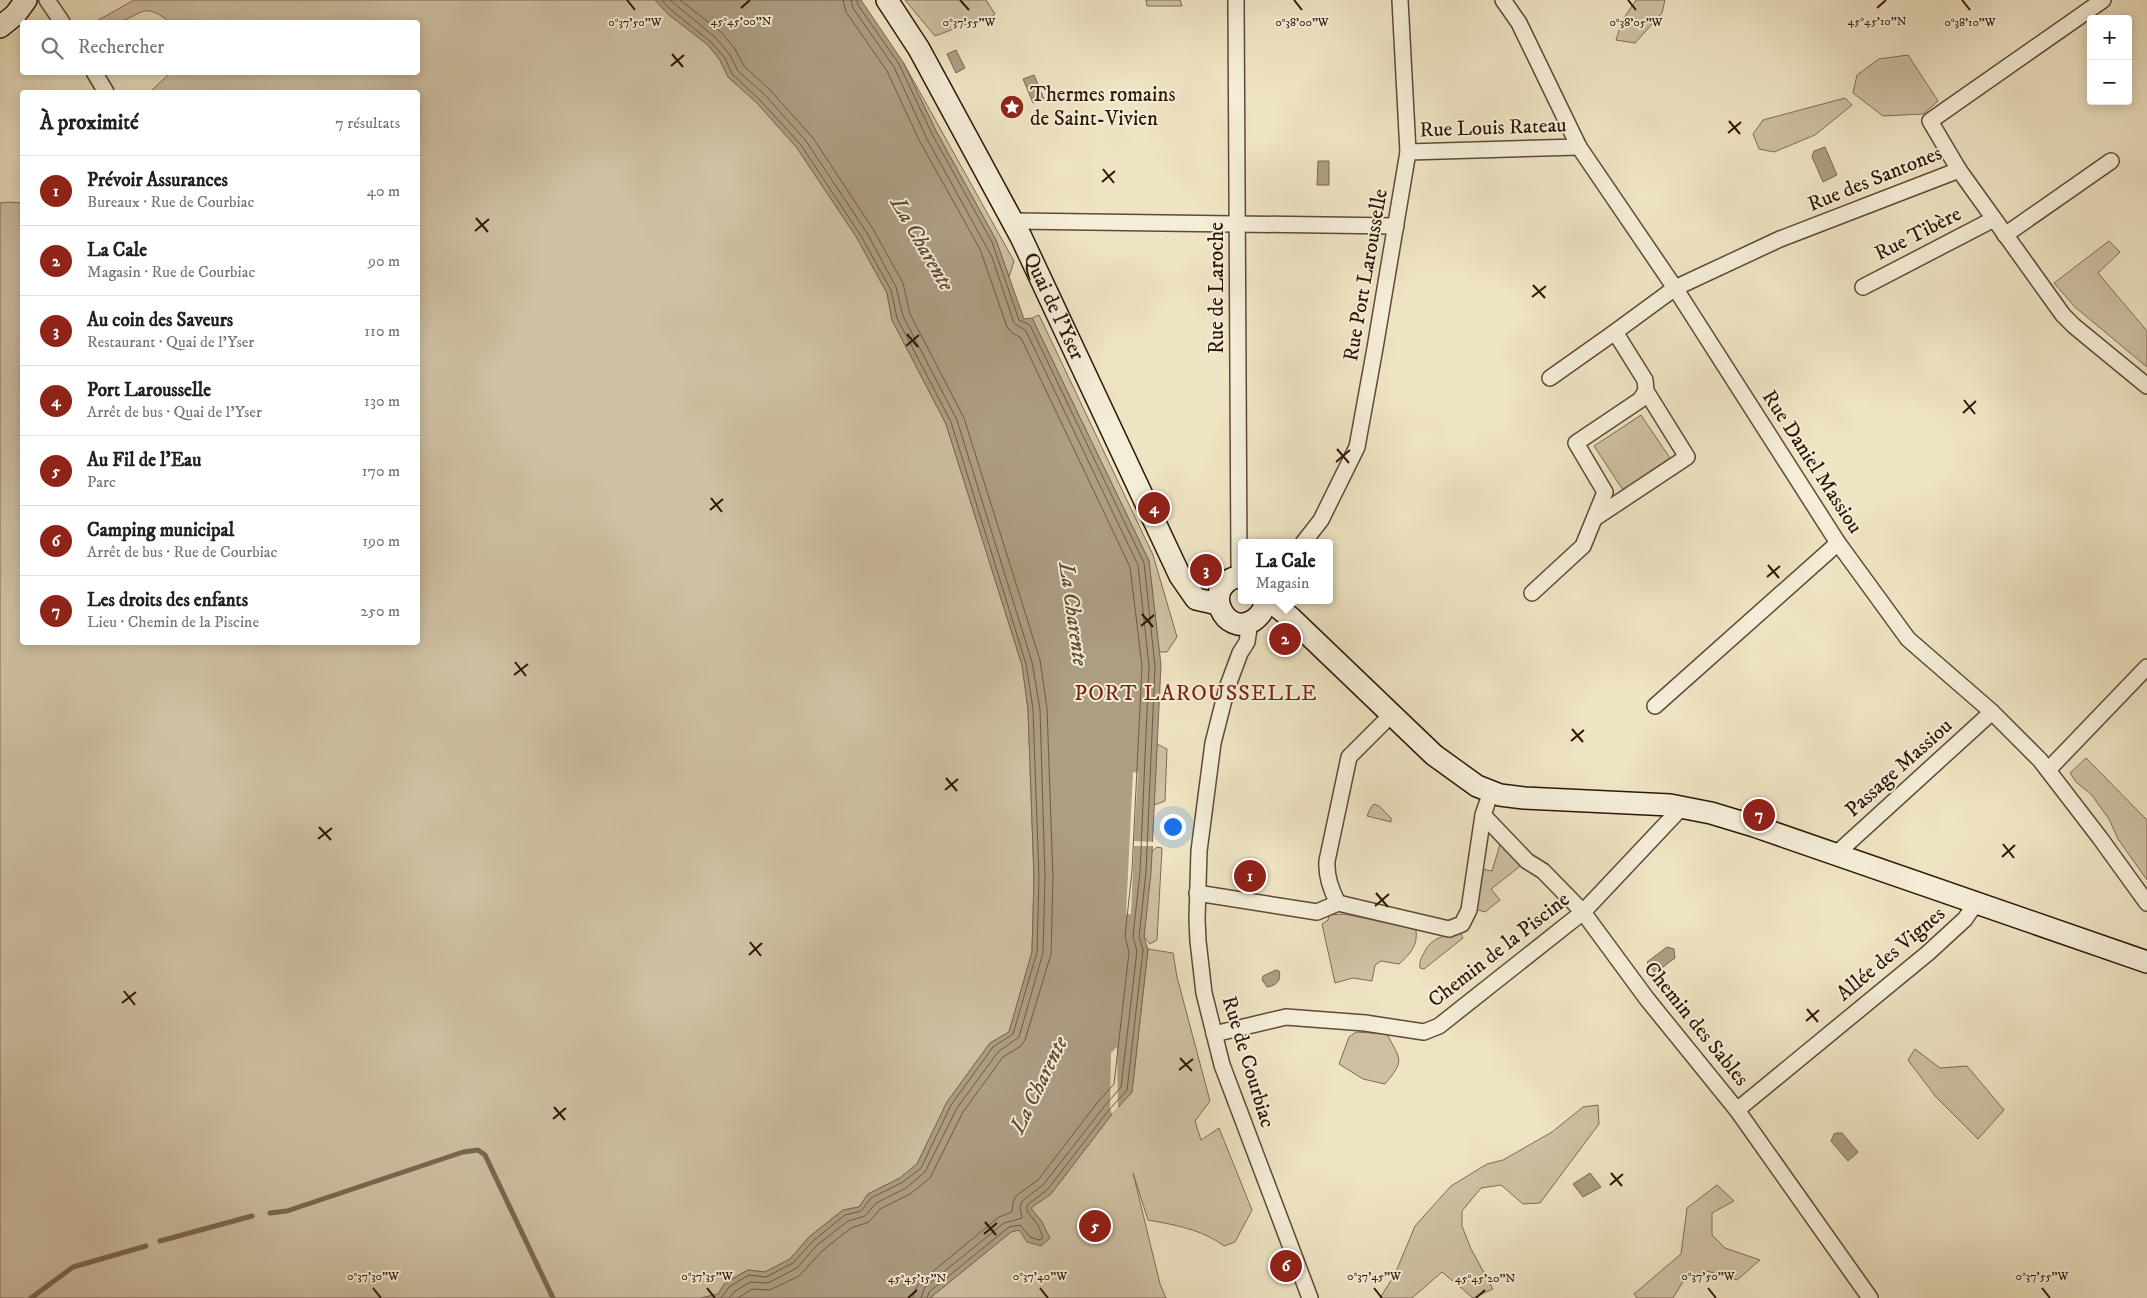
<!DOCTYPE html>
<html lang="fr">
<meta charset="utf-8">
<style>
body{margin:0;font-family:"IM FELL DW Pica",serif;background:#f6f6f6;color:#202124}
.controls{position:absolute;right:15px;top:15px;display:grid;overflow:hidden;border-radius:5px;box-shadow:0 2px 12px #0003}
.controls button{width:45px;height:45px;display:grid;place-items:center;padding:0;border:0;border-bottom:1px solid #e0e0e0;background:#fff;color:#202124;font:25px sans-serif}
.you{position:absolute;left:1172px;top:826px;width:18px;height:18px;margin:-12px;border:4px solid #fff;border-radius:50%;background:#1a73e8;box-shadow:0 0 0 8px #1a73e833}
.badge{display:grid;place-items:center;width:32px;height:32px;border-radius:50%;background:#8f2418;color:#fff;font-size:16px;font-weight:700}
.pin{position:absolute;translate:-50% -50%;border:2px solid #fff;box-shadow:0 1px 5px #0006}
.popup{position:absolute;left:1238px;top:539px;width:95px;height:65px;box-sizing:border-box;display:grid;place-content:center;border-radius:5px;background:#fff;filter:drop-shadow(0 1px 4px #0005);font-size:16px;white-space:nowrap;color:#757577}
.popup b{font-size:19px;color:#202124}
.popup::after{content:'';position:absolute;left:50%;top:100%;margin-left:-10px;border:10px solid transparent;border-top-color:#fff}
.list{margin:0;padding:0;list-style:none}
h2{display:flex;justify-content:space-between;align-items:center;height:65px;margin:0;padding:0 20px;font-size:21px}
h2 small{font-size:16px;font-weight:400;color:#757577}
.list li{display:grid;grid-template-columns:32px 1fr auto;gap:15px;align-items:center;box-sizing:border-box;height:70px;padding:0 20px;border-top:1px solid #e0e0e0}
.list b{display:block;font-size:19px;white-space:nowrap}
.list p{margin:0;font-size:16px;white-space:nowrap;color:#757577}
.list em{font-size:16px;font-style:normal;color:#757577}
.icon{flex:none;width:28px;height:28px;fill:none;stroke:currentColor;stroke-width:2;stroke-linecap:round;stroke-linejoin:round}
.map{position:relative;flex:none;width:2147px;height:1298px;overflow:hidden}
.search{position:absolute;background:#fff;box-shadow:0 2px 12px #0003;left:20px;top:20px;width:400px;height:55px;display:flex;align-items:center;gap:12px;box-sizing:border-box;padding:0 18px;border-radius:5px;color:#757577;font-size:19px}
.panel{position:absolute;background:#fff;box-shadow:0 2px 12px #0003;left:20px;top:90px;width:400px;height:555px;border-radius:5px}
.map>svg:first-child{display:block}
.green{fill:#cec0a3;stroke:#7e6b56}
.water{fill:#ad9d83;stroke:#7b6752}
.pier{fill:#eee3c2}
.lines{fill:none;stroke-linecap:round;stroke-linejoin:round}
.shore{stroke:#6e5a46;stroke-width:1}
.stream{stroke:#7b6752;stroke-width:5}
.street-casing{stroke:#5f4937;stroke-width:18}
.secondary-casing{stroke:#2f1609;stroke-width:24}
.street{stroke:#f4edd7;stroke-width:15}
.secondary{stroke:#f4edd7;stroke-width:21}
.ticks{fill:none;stroke:#2f1609;stroke-width:2}
.labels{text-anchor:middle;dominant-baseline:central;stroke-width:4;stroke-linejoin:round;paint-order:stroke}
.poi-label{font-size:21px;fill:#2f1609;stroke:#f4edd7;text-anchor:start}
.street-label{font-size:21px;fill:#2f1609;stroke:#f4edd7}
.water-label{font-size:22px;font-style:italic;fill:#614c3a;stroke:#f4edd7}
.neighbourhood-label{font-size:22px;letter-spacing:1px;fill:#7a1f14;stroke:#f4edd7}
.ticks-label{font-size:12px;text-anchor:middle;fill:#2f1609;stroke:#f4edd7;stroke-width:4;stroke-linejoin:round;paint-order:stroke}
</style>
<div class="map">
<svg width="2147" height="1298" viewBox="0 0 2147 1298">
<rect width="100%" height="100%" fill="#eee3c2"/>
<filter id="stains"><feTurbulence type="fractalNoise" baseFrequency=".004" numOctaves="4"/><feColorMatrix values="0 0 0 0 .2 0 0 0 0 .09 0 0 0 0 .02 0 0 0 .5 -.17"/></filter>
<radialGradient id="worn" r=".72"><stop offset=".6" stop-color="#630" stop-opacity="0"/><stop offset="1" stop-color="#630" stop-opacity=".3"/></radialGradient>
<g class="green">
<path d="M 134,0 L 655,0 L 668,14 L 708,45 L 720,60 L 728,77 L 757,103 L 797,148 L 857,238 L 887,293 L 892,320 L 946,424 L 1022,665 L 1028,709 L 1034,878 L 1032,952 L 1009,1032 L 990,1043 L 947,1102 L 917,1164 L 900,1178 L 868,1194 L 859,1207 L 843,1210 L 809,1237 L 790,1259 L 765,1272 L 748,1270 L 725,1283 L 718,1294 L 701,1298 L 0,1298 L 0,203 L 9,202 L 22,203 L 22,642 L 418,642 L 418,92 L 150,92 L 170,73 L 418,72 L 418,22 L 170,22 C 143,2 145,13 119,22 C 112,24 102,22 95,22 Z"/>
<path d="M 905,0 L 986,0 L 995,14 L 986,21 L 975,21 L 935,36 Z"/>
<path d="M 1146,0 L 1180,0 L 1182,6 L 1147,6 Z"/>
<path d="M 1636,0 L 1665,0 L 1662,13 L 1635,43 L 1616,40 L 1622,21 Z"/>
<path d="M 1908,55 L 1938,101 L 1923,114 L 1883,116 L 1853,93 L 1857,75 L 1879,59 Z"/>
<path d="M 903,62 L 1014,261 L 1009,277 L 996,240 L 936,131 Z"/>
<path d="M 1845,98 L 1852,105 L 1815,135 L 1774,152 L 1759,149 L 1753,134 L 1763,120 Z"/>
<path d="M 2109,241 L 2120,252 L 2098,273 L 2147,331 L 2147,367 L 2075,307 L 2054,283 Z"/>
<path d="M 1039,315 L 1153,555 L 1177,637 L 1167,652 L 1159,652 L 1149,561 L 1032,318 Z"/>
<path d="M 1641,415 L 1670,458 L 1623,490 L 1594,446 Z"/>
<path d="M 1157,744 L 1167,749 L 1165,801 L 1154,805 Z"/>
<path d="M 2086,758 L 2147,820 L 2147,880 L 2118,839 L 2109,819 L 2091,794 L 2077,783 L 2070,773 Z"/>
<path d="M 1374,804 L 1379,806 L 1391,818 L 1391,822 L 1367,816 L 1371,807 Z"/>
<path d="M 1501,841 L 1523,864 L 1491,889 L 1500,900 L 1485,912 L 1475,909 L 1482,869 L 1492,871 Z"/>
<path d="M 1157,847 L 1162,848 L 1157,940 L 1150,944 L 1144,937 L 1152,851 Z"/>
<path d="M 1344,914 L 1413,928 L 1416,930 C 1418,946 1410,954 1399,964 L 1381,961 L 1375,965 L 1372,981 L 1353,978 L 1335,983 L 1322,924 L 1328,920 L 1329,915 Z"/>
<path d="M 1460,932 L 1463,938 L 1424,969 L 1420,968 C 1419,963 1421,958 1424,953 C 1432,936 1444,937 1460,932 Z"/>
<path d="M 1148,949 L 1173,953 L 1177,977 L 1210,1101 L 1195,1121 L 1201,1140 L 1219,1128 L 1252,1210 L 1235,1242 L 1224,1246 C 1201,1229 1175,1225 1148,1220 L 1133,1173 L 1160,1284 L 1166,1298 L 930,1298 L 1011,1232 L 1042,1222 L 1030,1208 L 1051,1194 L 1112,1114 L 1132,1092 Z"/>
<path d="M 1356,1032 L 1387,1034 C 1401,1061 1405,1060 1385,1084 L 1363,1079 L 1339,1064 L 1349,1037 Z"/>
<path d="M 1915,1049 L 1940,1068 L 1967,1066 L 2004,1110 L 1978,1139 L 1936,1097 L 1908,1060 Z"/>
<path d="M 1598,1105 L 1599,1124 L 1540,1203 L 1523,1204 L 1501,1185 L 1481,1188 L 1462,1211 L 1462,1226 L 1471,1249 L 1493,1289 L 1473,1298 L 1442,1272 L 1412,1298 L 1380,1298 L 1395,1274 L 1415,1226 L 1451,1186 L 1487,1164 L 1503,1160 L 1552,1132 L 1583,1107 Z"/>
<path d="M 1717,1185 L 1734,1201 L 1712,1213 L 1712,1235 L 1725,1248 L 1760,1260 L 1737,1280 L 1707,1271 L 1686,1277 L 1673,1298 L 1637,1298 L 1634,1294 L 1681,1254 L 1687,1208 Z"/>
</g>
<g class="water">
<path d="M 655,0 L 861,0 L 903,62 L 936,131 L 996,240 L 1024,319 L 1032,318 L 1149,561 L 1161,665 L 1151,873 L 1144,937 L 1148,949 L 1132,1092 L 1112,1114 L 1051,1194 L 1031,1208 L 1042,1222 L 1050,1238 L 1041,1246 L 1027,1242 L 1019,1230 L 1011,1232 L 930,1298 L 701,1298 L 718,1294 L 725,1283 L 748,1270 L 765,1272 L 790,1259 L 809,1237 L 843,1210 L 859,1207 L 868,1194 L 900,1178 L 917,1164 L 947,1102 L 990,1043 L 1009,1032 L 1032,952 L 1034,878 L 1028,709 L 1022,665 L 946,424 L 892,320 L 887,293 L 857,238 L 797,148 L 757,103 L 728,77 L 720,60 L 708,45 L 668,14 Z"/>
<path d="M 956,50 L 965,68 L 956,73 L 947,54 Z"/>
<path d="M 1034,75 L 1044,99 L 1033,103 L 1023,79 Z"/>
<path d="M 1825,147 L 1837,175 L 1823,182 L 1812,157 L 1814,151 Z"/>
<path d="M 1318,161 L 1329,161 L 1329,185 L 1317,185 Z"/>
<path d="M 1667,947 L 1674,949 L 1675,958 L 1655,973 L 1647,962 Z"/>
<path d="M 1276,970 L 1279,971 C 1282,980 1276,986 1267,987 L 1262,980 L 1263,976 Z"/>
<path d="M 1837,1133 L 1842,1133 L 1858,1152 L 1848,1161 L 1831,1141 L 1834,1134 Z"/>
<path d="M 1590,1173 L 1601,1187 L 1583,1197 L 1573,1184 Z"/>
</g>
<g class="pier">
<path d="M 1133,772 L 1138,773 L 1134,841 L 1155,842 L 1155,846 L 1134,846 L 1131,914 L 1126,914 Z"/>
<path d="M 1117,1047 L 1118,1108 L 1112,1114 L 1110,1108 L 1111,1053 Z"/>
</g>
<g class="lines">
<g class="shore">
<path d="M 662,0 L 671,10 L 711,42 L 725,58 L 732,74 L 760,100 L 801,145 L 861,236 L 891,290 L 897,318 L 951,422 L 1026,664 L 1033,709 L 1039,878 L 1037,952 L 1013,1034 L 993,1047 L 951,1105 L 921,1168 L 903,1182 L 871,1198 L 861,1211 L 845,1215 L 813,1241 L 793,1263 L 766,1277 L 749,1275 L 729,1287 L 721,1298"/>
<path d="M 670,0 L 716,38 L 730,55 L 738,71 L 765,95 L 806,141 L 867,233 L 896,287 L 903,316 L 957,420 L 1032,662 L 1040,709 L 1045,878 L 1043,953 L 1019,1037 L 998,1052 L 957,1108 L 925,1172 L 906,1188 L 876,1203 L 865,1216 L 848,1221 L 817,1245 L 797,1268 L 768,1283 L 750,1282 L 734,1292 L 729,1298"/>
<path d="M 680,0 L 722,33 L 735,49 L 744,66 L 770,90 L 813,138 L 873,229 L 903,283 L 910,314 L 964,418 L 1040,660 L 1047,708 L 1053,878 L 1051,954 L 1025,1040 L 1021,1046 L 1003,1057 L 963,1112 L 930,1178 L 910,1194 L 880,1209 L 869,1222 L 851,1228 L 822,1251 L 799,1276 L 770,1290 L 752,1289 L 738,1298"/>
<path d="M 843,0 L 846,12 L 887,71 L 919,140 L 980,249 L 1007,327 L 1012,333 L 1021,338 L 1130,567 L 1142,666 L 1132,871 L 1125,936 L 1129,952 L 1114,1084 L 1097,1103 L 1038,1180 L 1017,1195 L 1013,1202 L 1012,1212 L 999,1217 L 920,1282 L 915,1290 L 913,1298"/>
<path d="M 851,0 L 853,8 L 894,67 L 926,137 L 992,257 L 1014,323 L 1026,331 L 1138,565 L 1149,666 L 1140,872 L 1133,936 L 1137,951 L 1121,1087 L 1103,1108 L 1043,1185 L 1022,1201 L 1020,1208 L 1022,1218 L 1004,1223 L 925,1287 L 921,1298"/>
<path d="M 857,0 L 858,5 L 899,64 L 932,134 L 992,242 L 1019,320 L 1030,325 L 1144,563 L 1155,666 L 1146,872 L 1139,937 L 1143,950 L 1127,1090 L 1108,1111 L 1047,1190 L 1027,1205 L 1027,1211 L 1038,1225 L 1043,1238 L 1039,1240 L 1030,1237 L 1020,1225 L 1009,1227 L 929,1292 L 927,1298"/>
</g>
<g class="stream">
<path d="M 270,1213 L 287,1211 L 463,1152 L 478,1150 L 485,1155 L 553,1298"/>
<path d="M 160,1241 L 252,1216"/>
<path d="M 31,1298 L 73,1267 L 146,1246"/>
</g>
<g class="street-casing">
<g id="street">
<path d="M 47,0 L 62,22"/>
<path d="M 1236,0 L 1239,563 L 1240,576"/>
<path d="M 1503,0 L 1519,23 L 1579,147 L 1675,288 L 1838,543 L 1908,639 L 1992,712 L 2040,760 L 2100,838 L 2147,903"/>
<path d="M 2103,0 L 1930,121 L 1959,170 L 2063,315 L 2074,326 L 2147,386"/>
<path d="M 94,72 L 106,92"/>
<path d="M 1408,152 L 1579,147"/>
<path d="M 1012,221 L 1396,226"/>
<path d="M 2005,235 L 2111,161"/>
<path d="M 1863,287 L 1994,219"/>
<path d="M 1550,378 L 1615,332"/>
<path d="M 1595,518 L 1687,457 L 1646,391 L 1645,380 L 1615,332 L 1675,288 L 1780,239 L 1959,170"/>
<path d="M 1303,543 L 1321,520 L 1357,447 L 1375,348 L 1408,152 L 1400,0"/>
<path d="M 1532,593 L 1583,546 L 1605,492 L 1576,443 L 1640,400 L 1646,391"/>
<path d="M 1250,622 L 1247,642 L 1240,653 L 1227,688 L 1213,743 L 1199,851 L 1197,919 L 1198,941 L 1204,993 L 1222,1065 L 1310,1298"/>
<path d="M 1655,706 L 1838,543"/>
<path d="M 2048,770 L 2147,667"/>
<path d="M 1483,815 L 1527,861 L 1543,871 L 1583,912 L 1647,999 L 1737,1110 L 1870,1298"/>
<path d="M 1835,855 L 1992,712"/>
<path d="M 1197,893 L 1317,912 L 1338,903 L 1449,929 L 1462,924 L 1469,910 L 1483,815 L 1491,792"/>
<path d="M 1338,903 C 1331,890 1326,876 1327,861 L 1349,757 L 1391,715"/>
<path d="M 1214,1034 L 1286,1017 L 1365,1023 L 1424,1032 L 1439,1026 L 1583,912 L 1682,807"/>
<path d="M 1737,1110 L 1928,953 L 1965,919 L 1976,903"/>
</g>
</g>
<g class="secondary-casing">
<g id="secondary">
<path id="s1" d="M 887,0 L 919,49 L 1021,237 L 1180,576 L 1196,599 L 1218,604"/>
<path d="M 0,27 L 15,15 L 26,0"/>
<path d="M 1241,576 C 1198,584 1225,640 1254,620 C 1261,615 1265,609 1265,600"/>
<path d="M 1265,604 L 1275,605 L 1291,618 L 1434,755 L 1477,786 L 1500,795 L 1524,798 L 1670,805 L 1711,813 L 1754,826 L 2147,962"/>
</g>
</g>
<use href="#street" class="street"/>
<use href="#secondary" class="secondary"/>
</g>
<path class="ticks" d="M 627,0 L 635,10M 960,0 L 969,10M 1294,0 L 1302,10M 1628,0 L 1636,10M 1962,0 L 1970,10M 741,8 L 750,0M 1877,8 L 1886,0M 672,54 L 683,67M 671,66 L 684,55M 1729,121 L 1740,134M 1728,133 L 1741,122M 1103,169 L 1114,183M 1102,182 L 1115,171M 476,218 L 488,232M 475,231 L 489,219M 1533,285 L 1545,298M 1532,297 L 1546,286M 907,334 L 918,347M 906,346 L 919,335M 1964,400 L 1975,414M 1963,413 L 1976,401M 1337,449 L 1349,463M 1336,462 L 1350,450M 711,498 L 722,512M 710,510 L 723,499M 1768,565 L 1779,578M 1767,577 L 1780,566M 1142,614 L 1153,627M 1141,626 L 1154,615M 515,662 L 526,676M 514,675 L 528,664M 1572,729 L 1583,742M 1571,741 L 1584,730M 946,778 L 957,791M 945,790 L 958,779M 319,827 L 331,840M 318,839 L 332,828M 2003,844 L 2014,858M 2002,857 L 2015,845M 1376,893 L 1388,907M 1375,906 L 1389,894M 750,942 L 761,956M 749,955 L 762,943M 124,991 L 135,1005M 122,1003 L 136,992M 1807,1009 L 1818,1022M 1806,1021 L 1819,1010M 1180,1058 L 1192,1071M 1179,1070 L 1193,1059M 554,1107 L 565,1120M 553,1119 L 566,1108M 1611,1173 L 1622,1186M 1610,1185 L 1623,1174M 985,1222 L 996,1235M 984,1234 L 997,1223M 373,1288 L 381,1298M 707,1288 L 715,1298M 1040,1288 L 1048,1298M 1374,1288 L 1382,1298M 1708,1288 L 1716,1298M 2042,1288 L 2050,1298M 908,1298 L 917,1290M 1476,1298 L 1485,1290"/>
<defs>
<g id="sight-disc" transform="scale(1.25)"><circle r="9.5" fill="#8f2418" stroke="#f4edd7"/><path d="M0-6L1.8-2.2L6-1.7L2.9 1.2L3.7 5.4L0 3.3L-3.7 5.4L-2.9 1.2L-6-1.7L-1.8-2.2Z" fill="#fff"/></g>
</defs>
<g fill-rule="evenodd">
<use href="#sight-disc" x="1012" y="107"/>
</g>
<g class="labels">
<g class="poi-label">
<text x="1030" y="95">Thermes romains<tspan x="1030" dy="24">de Saint-Vivien</tspan></text>
</g>
<g class="street-label">
<text transform="translate(1493 128) rotate(-2)">Rue Louis Rateau</text>
<text transform="translate(1875 179) rotate(-22)">Rue des Santones</text>
<text transform="translate(1918 234) rotate(-27)">Rue Tibère</text>
<text transform="translate(1366 275) rotate(-80)">Rue Port Larousselle</text>
<text transform="translate(1217 288) rotate(-90)">Rue de Laroche</text>
<text stroke="none"><textPath href="#s1" startOffset="349">Quai de l'Yser</textPath></text>
<text transform="translate(1812 462) rotate(57)">Rue Daniel Massiou</text>
<text transform="translate(1899 768) rotate(-42)">Passage Massiou</text>
<text transform="translate(1499 950) rotate(-38)">Chemin de la Piscine</text>
<text transform="translate(1891 954) rotate(-40)">Allée des Vignes</text>
<text transform="translate(1696 1024) rotate(51)">Chemin des Sables</text>
<text transform="translate(1248 1062) rotate(73)">Rue de Courbiac</text>
</g>
<g class="water-label">
<text transform="translate(922 244) rotate(60)">La Charente</text>
<text transform="translate(1073 614) rotate(82)">La Charente</text>
<text transform="translate(1039 1085) rotate(-64)">La Charente</text>
</g>
<g class="neighbourhood-label">
<text x="1196" y="693">PORT LAROUSSELLE</text>
</g>
</g>
<g class="ticks-label">
<text x="741" y="25">45°45'00"N</text>
<text x="1877" y="25">45°45'10"N</text>
<text x="1970" y="26">0°38'10"W</text>
<text x="635" y="26">0°37'50"W</text>
<text x="969" y="26">0°37'55"W</text>
<text x="1302" y="26">0°38'00"W</text>
<text x="1636" y="26">0°38'05"W</text>
<text x="373" y="1280">0°37'30"W</text>
<text x="707" y="1280">0°37'35"W</text>
<text x="1040" y="1280">0°37'40"W</text>
<text x="1374" y="1280">0°37'45"W</text>
<text x="1708" y="1280">0°37'50"W</text>
<text x="2042" y="1280">0°37'55"W</text>
<text x="917" y="1282">45°45'15"N</text>
<text x="1485" y="1282">45°45'20"N</text>
</g>
<rect width="100%" height="100%" filter="url(#stains)"/>
<rect width="100%" height="100%" fill="url(#worn)"/>
</svg>
<div class="controls">
<button>+</button>
<button>−</button>
</div>
<div class="you"></div>
<div class="pin badge" style="left:1250px;top:876px">1</div>
<div class="pin badge" style="left:1285px;top:639px">2</div>
<div class="popup"><b>La Cale</b>Magasin</div>
<div class="pin badge" style="left:1206px;top:570px">3</div>
<div class="pin badge" style="left:1154px;top:508px">4</div>
<div class="pin badge" style="left:1095px;top:1226px">5</div>
<div class="pin badge" style="left:1286px;top:1266px">6</div>
<div class="pin badge" style="left:1759px;top:815px">7</div>
<div class="search"><svg class="icon" aria-label="search" viewBox="0 0 24 24"><circle cx="10" cy="10" r="6"/><path d="M15 15l6 6"/></svg>Rechercher</div>
<section class="panel">
<h2>À proximité<small>7 résultats</small></h2>
<ul class="list">
<li><span class="badge">1</span><div><b>Prévoir Assurances</b><p>Bureaux · Rue de Courbiac</p></div><em>40 m</em></li>
<li><span class="badge">2</span><div><b>La Cale</b><p>Magasin · Rue de Courbiac</p></div><em>90 m</em></li>
<li><span class="badge">3</span><div><b>Au coin des Saveurs</b><p>Restaurant · Quai de l'Yser</p></div><em>110 m</em></li>
<li><span class="badge">4</span><div><b>Port Larousselle</b><p>Arrêt de bus · Quai de l'Yser</p></div><em>130 m</em></li>
<li><span class="badge">5</span><div><b>Au Fil de l'Eau</b><p>Parc</p></div><em>170 m</em></li>
<li><span class="badge">6</span><div><b>Camping municipal</b><p>Arrêt de bus · Rue de Courbiac</p></div><em>190 m</em></li>
<li><span class="badge">7</span><div><b>Les droits des enfants</b><p>Lieu · Chemin de la Piscine</p></div><em>250 m</em></li>
</ul>
</section>
</div>
